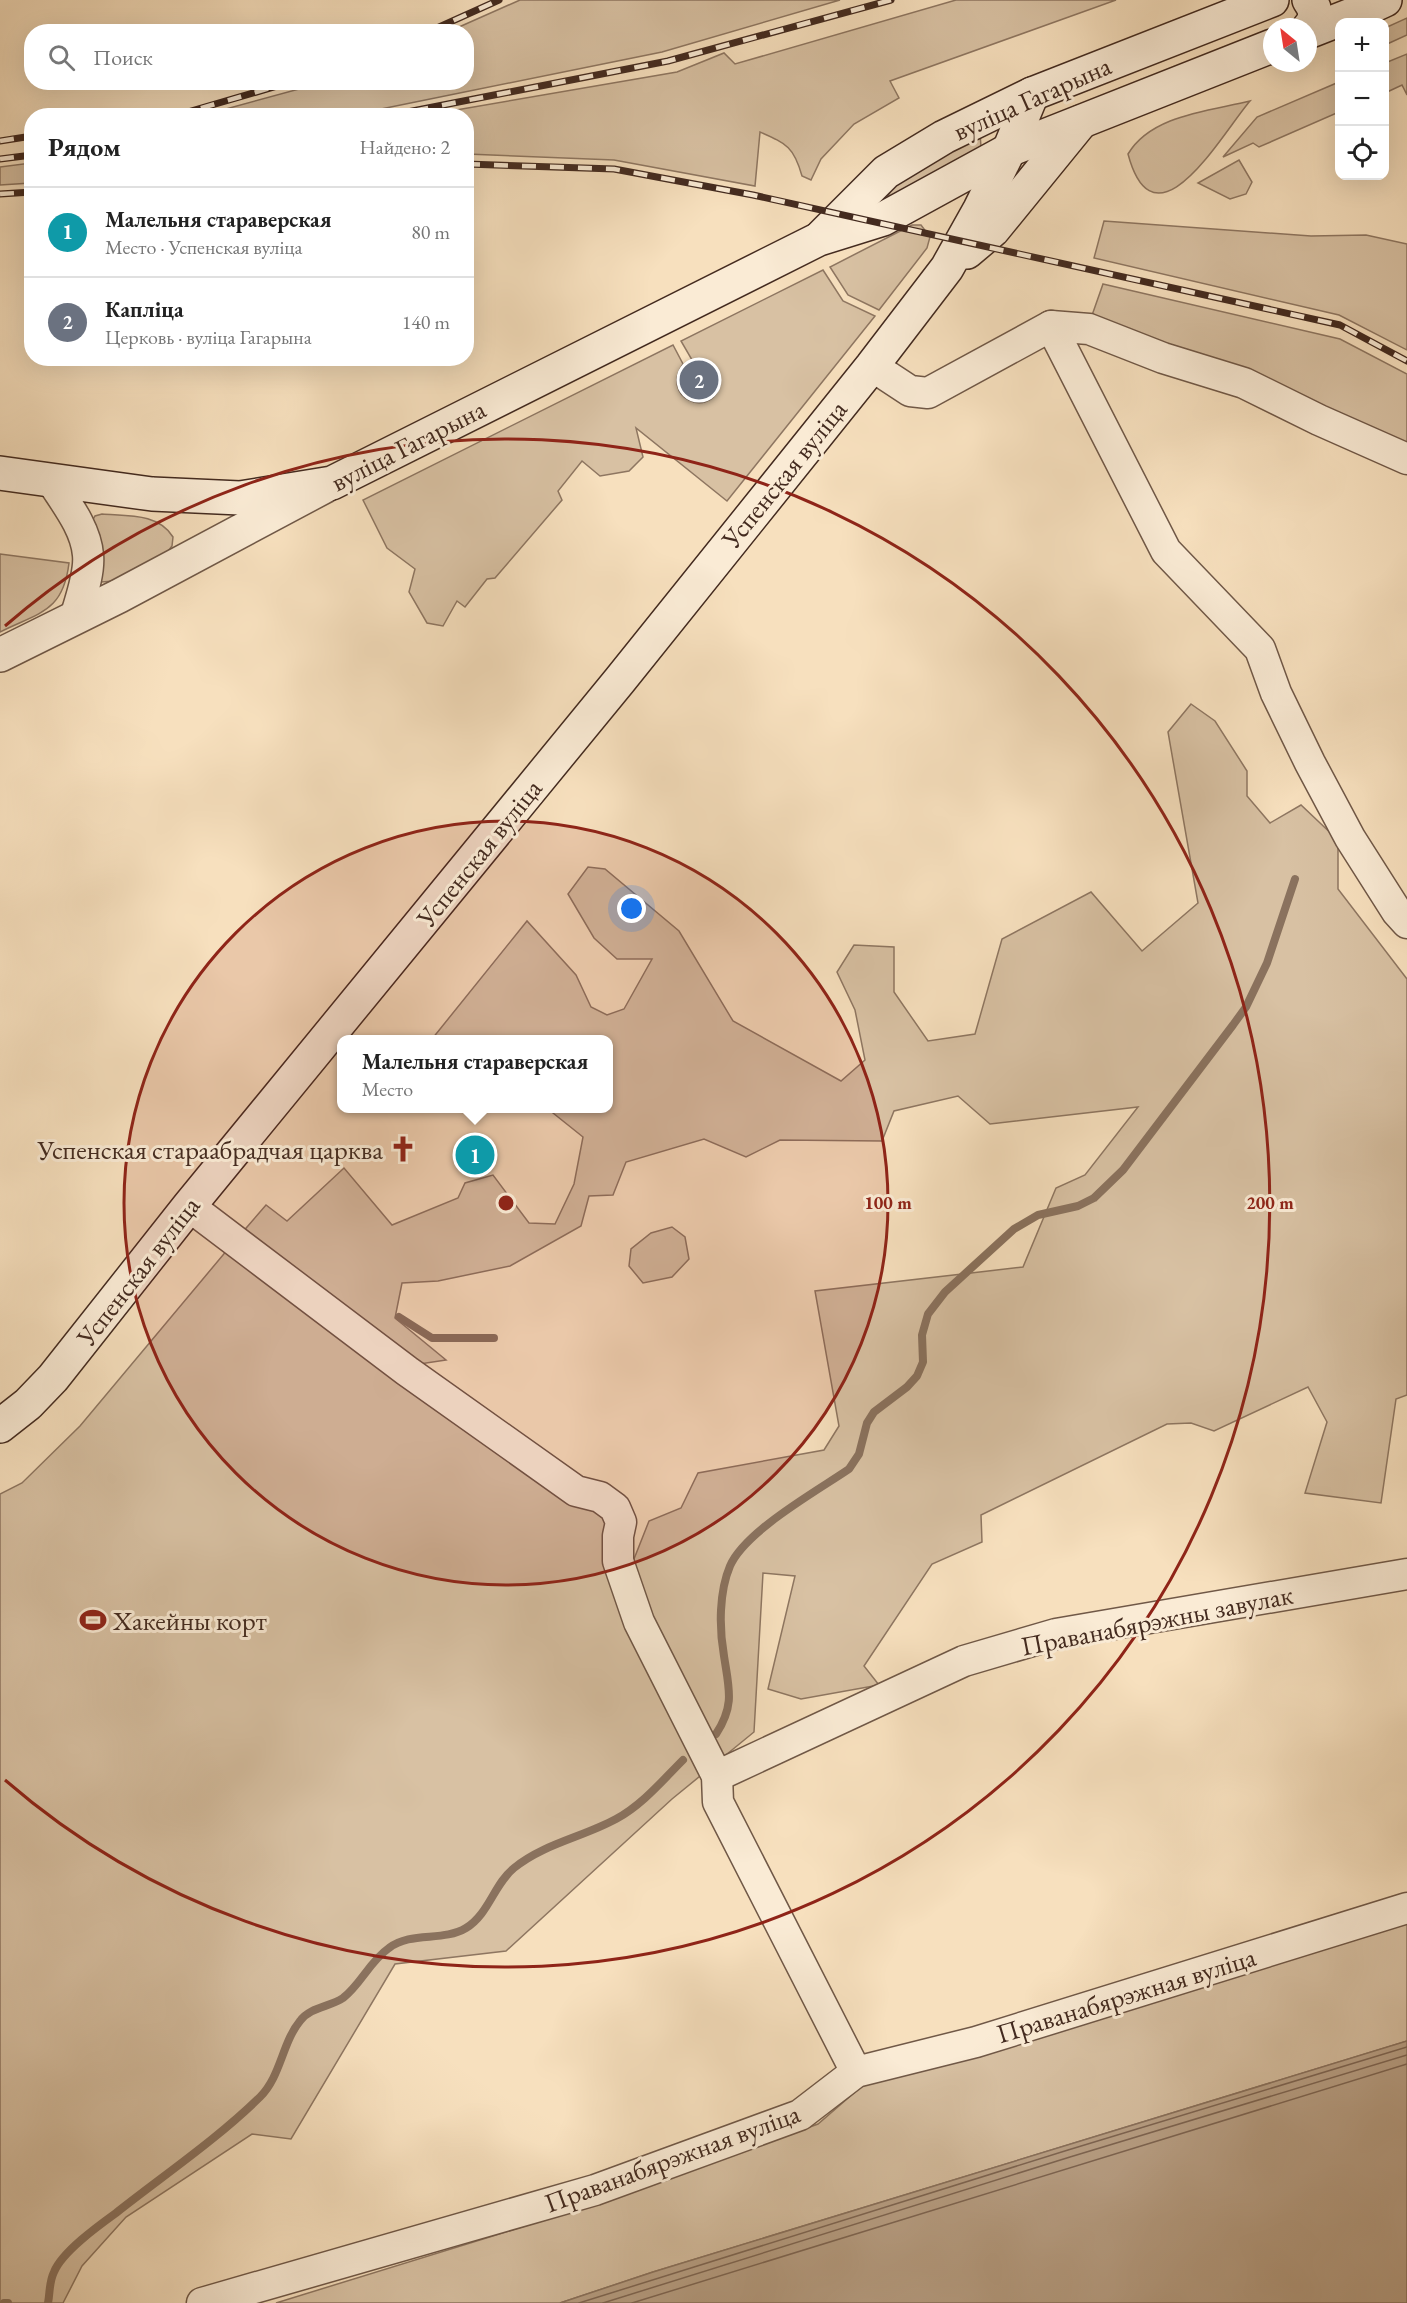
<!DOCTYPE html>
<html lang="ru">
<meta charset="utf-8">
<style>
body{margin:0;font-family:"EB Garamond",serif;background:#f2f2f2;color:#222}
.controls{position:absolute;right:18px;top:18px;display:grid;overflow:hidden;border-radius:12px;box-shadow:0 6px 24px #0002}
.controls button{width:54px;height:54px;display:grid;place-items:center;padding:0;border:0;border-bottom:2px solid #e0e0e0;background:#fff;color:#222;font:30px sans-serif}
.compass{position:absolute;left:1263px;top:18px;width:54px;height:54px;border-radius:50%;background:#fff;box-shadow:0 6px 24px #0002;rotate:330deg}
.you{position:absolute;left:632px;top:909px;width:21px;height:21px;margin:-15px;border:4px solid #fff;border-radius:50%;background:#1a73e8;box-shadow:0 0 0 9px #1a73e833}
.badge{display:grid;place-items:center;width:39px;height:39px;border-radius:50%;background:#8f2418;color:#fff;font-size:20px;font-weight:700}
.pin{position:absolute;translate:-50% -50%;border:3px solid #fff;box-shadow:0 2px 6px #0006}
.popup{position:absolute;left:337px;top:1035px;width:276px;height:78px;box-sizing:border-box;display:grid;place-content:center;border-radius:12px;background:#fff;filter:drop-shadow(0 2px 4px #0005);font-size:20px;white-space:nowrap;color:#767676}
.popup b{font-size:22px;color:#222}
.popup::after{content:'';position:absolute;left:50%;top:100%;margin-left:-12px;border:12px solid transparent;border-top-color:#fff}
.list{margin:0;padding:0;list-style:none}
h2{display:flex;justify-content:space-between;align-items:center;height:78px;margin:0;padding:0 24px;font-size:26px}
h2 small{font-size:20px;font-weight:400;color:#767676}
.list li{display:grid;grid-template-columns:39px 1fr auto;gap:18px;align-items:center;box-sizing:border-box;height:90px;padding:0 24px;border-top:2px solid #e0e0e0}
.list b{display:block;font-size:22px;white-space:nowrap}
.list p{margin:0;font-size:20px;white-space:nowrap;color:#767676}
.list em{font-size:20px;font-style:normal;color:#767676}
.icon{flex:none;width:33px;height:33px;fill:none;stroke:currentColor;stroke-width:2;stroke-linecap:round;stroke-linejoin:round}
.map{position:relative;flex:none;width:1407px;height:2303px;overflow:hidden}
.search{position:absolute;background:#fff;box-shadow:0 6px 24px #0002;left:24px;top:24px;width:450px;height:66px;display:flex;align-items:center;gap:15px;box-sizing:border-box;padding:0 21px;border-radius:24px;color:#767676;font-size:22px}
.panel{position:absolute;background:#fff;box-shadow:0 6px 24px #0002;left:24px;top:108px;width:450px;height:258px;border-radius:24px}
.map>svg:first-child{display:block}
.green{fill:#d8c1a3;stroke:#8e7661;stroke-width:1.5}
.water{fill:#baa288;stroke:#8a725e;stroke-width:1.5}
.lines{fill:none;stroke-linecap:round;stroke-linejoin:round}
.shore{stroke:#7e6654;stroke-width:1.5}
.stream{stroke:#8a725e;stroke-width:8}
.minor-casing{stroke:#705847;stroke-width:33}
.tertiary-casing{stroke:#705847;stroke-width:36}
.secondary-casing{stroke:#432a1f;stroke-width:36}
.minor{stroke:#faebd5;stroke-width:30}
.tertiary{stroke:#faebd5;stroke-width:33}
.secondary{stroke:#faebd5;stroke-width:33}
.rail-casing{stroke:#432a1f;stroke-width:7}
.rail{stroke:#faebd5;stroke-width:4.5;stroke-dasharray:14;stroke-linecap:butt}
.ring{fill:none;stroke:#8f2418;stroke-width:3}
.labels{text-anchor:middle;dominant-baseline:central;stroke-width:6;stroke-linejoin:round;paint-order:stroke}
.street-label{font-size:27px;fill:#432a1f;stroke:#faebd5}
.poi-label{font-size:27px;fill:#432a1f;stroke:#faebd5;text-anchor:end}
.centre{fill:#8f2418;stroke:#faebd5;stroke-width:3}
.ring-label{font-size:18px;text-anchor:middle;font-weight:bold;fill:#8f2418;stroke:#faebd5;stroke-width:6;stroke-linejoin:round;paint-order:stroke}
</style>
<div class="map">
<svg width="1407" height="2303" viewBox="0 0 1407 2303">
<rect width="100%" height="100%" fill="#f7e0be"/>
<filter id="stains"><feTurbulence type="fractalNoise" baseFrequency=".00333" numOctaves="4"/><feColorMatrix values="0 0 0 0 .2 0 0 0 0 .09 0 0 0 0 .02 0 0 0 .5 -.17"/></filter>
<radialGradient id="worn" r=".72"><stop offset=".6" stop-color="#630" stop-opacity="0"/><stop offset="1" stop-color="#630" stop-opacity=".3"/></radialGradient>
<g class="green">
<path d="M 520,0 L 840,0 L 662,52 L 381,109 L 325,116 L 204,115 L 321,83 L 466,82 L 466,32 L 450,31 Z"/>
<path d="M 956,0 L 1116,0 L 890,81 L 899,98 L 854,124 L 821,159 L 811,180 L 802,176 C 794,147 787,144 760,132 L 755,186 L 614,160 L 467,154 L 466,116 L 427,115 L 677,72 L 724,53 L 735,64 Z"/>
<path d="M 1407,18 L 1407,35 L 1385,45 L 1385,28 Z"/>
<path d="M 1407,54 L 1407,95 L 1402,85 L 1385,93 L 1385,63 Z"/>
<path d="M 1339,82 L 1339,112 L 1259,147 L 1253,143 L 1223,157 L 1257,117 Z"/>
<path d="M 1250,101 C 1223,132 1155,255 1128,154 C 1151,115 1209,111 1250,101 Z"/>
<path d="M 980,133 L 981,147 L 893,199 L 888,196 L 901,172 Z"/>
<path d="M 1239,160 L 1252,182 L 1246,194 L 1230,199 L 1198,183 Z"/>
<path d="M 31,163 L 31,183 L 0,185 L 0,167 Z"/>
<path d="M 1104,221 L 1311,236 L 1366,235 L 1407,244 L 1407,350 L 1339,315 L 1094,258 Z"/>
<path d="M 912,225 L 921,225 L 930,237 L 927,248 L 879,310 L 848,295 L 830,267 Z"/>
<path d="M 823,270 L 843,301 L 875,316 L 727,501 L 636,428 L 643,457 L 629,471 L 600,476 L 582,461 L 558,491 L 562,500 L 495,578 L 487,579 L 465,607 L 457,601 L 443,626 L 427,623 L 409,592 L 415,569 L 387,548 L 363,500 L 673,345 L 683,364 C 660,397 709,419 719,387 C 721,381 720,374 717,369 C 711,360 702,359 692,360 L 681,341 Z"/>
<path d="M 1103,284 L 1340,339 L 1407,374 L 1407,452 L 1090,321 Z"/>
<path d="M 102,514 C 127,516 159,513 173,537 L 172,546 L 166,554 L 114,581 L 101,582 L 97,577 L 91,523 L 95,516 Z"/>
<path d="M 0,554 L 69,563 C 63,612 40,612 0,632 Z"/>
<path d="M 1191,704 L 1215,721 L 1247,771 L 1247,796 L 1270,823 L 1301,805 L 1338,840 L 1338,889 L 1407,979 L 1407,1395 L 1396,1399 L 1381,1503 L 1305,1493 L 1327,1422 L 1308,1387 L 1214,1431 L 1191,1423 L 1167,1424 L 981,1515 L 982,1542 L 932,1564 L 864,1666 L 879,1685 L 801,1699 L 768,1689 L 795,1576 L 763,1573 L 754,1732 L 672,1799 L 506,1951 L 395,1964 L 291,2139 L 252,2134 L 126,2217 L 82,2266 L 63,2303 L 0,2303 L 0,1494 L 22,1483 L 80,1426 L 228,1249 L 604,1515 L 632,1564 L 649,1521 L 681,1508 L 698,1473 L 824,1450 L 839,1426 L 815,1291 L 1023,1267 L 1056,1188 L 1085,1175 L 1138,1107 L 990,1124 L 958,1096 L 894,1111 L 882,1141 L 780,1140 L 746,1157 L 704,1139 L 626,1162 L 613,1195 L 589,1196 L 581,1226 L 510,1266 L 438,1281 L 402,1283 L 395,1318 L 446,1360 L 413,1365 L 241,1234 L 266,1205 L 287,1221 L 344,1168 L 392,1225 L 458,1198 L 465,1183 L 493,1175 L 529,1223 L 555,1224 L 574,1184 L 583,1137 L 548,1109 L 608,1108 L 608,1040 L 432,1039 L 527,921 L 576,975 L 591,1007 L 607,1015 L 624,1009 L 652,959 L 617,959 L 594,938 L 568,894 L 588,867 L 605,869 L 679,931 L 733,1021 L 841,1081 L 865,1060 L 855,1010 L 837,972 L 854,945 L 894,947 L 894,992 L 928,1041 L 975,1034 L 1002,939 L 1091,892 L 1142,951 L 1198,903 L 1168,732 Z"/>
<path d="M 672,1227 L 685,1237 L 689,1259 L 672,1277 L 643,1283 L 629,1266 L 631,1249 L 651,1233 Z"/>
<path d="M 1407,1919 L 1407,2041 L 653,2272 L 560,2303 L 276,2303 L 606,2201 L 818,2124 L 862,2086 Z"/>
</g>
<path class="water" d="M 1407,2041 L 1407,2303 L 560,2303 L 653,2272 Z"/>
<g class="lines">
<g class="shore">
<path d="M 579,2303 L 1068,2150 L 1407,2047"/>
<path d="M 603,2303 L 1070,2157 L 1407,2055"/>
<path d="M 632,2303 L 1407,2064"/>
</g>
<g class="stream">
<path d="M 399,1317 L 432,1338 L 494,1338"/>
<path d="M 716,1734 C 735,1705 729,1689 724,1656 C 719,1628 719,1592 730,1566 C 745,1531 817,1491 849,1469 L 859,1454 L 867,1423 L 874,1412 L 907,1387 L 917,1376 L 923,1362 L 922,1335 L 928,1314 L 945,1292 L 1014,1229 L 1038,1215 L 1078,1206 L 1094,1198 L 1123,1170 L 1233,1025 L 1246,1007 L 1267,963 L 1295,879"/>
<path d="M 4,2303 L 8,2303"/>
<path d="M 48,2303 C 50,2293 49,2282 54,2272 C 62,2252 98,2226 116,2213 C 164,2175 216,2140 260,2097 C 281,2076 282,2043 300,2021 C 310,2007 330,2007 343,1998 C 361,1984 370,1961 389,1948 C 411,1931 443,1942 466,1928 C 489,1914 494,1884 514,1868 C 543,1844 583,1837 616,1819 C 642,1805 662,1781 683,1760"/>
</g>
<g class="minor-casing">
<g id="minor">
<path d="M 1051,326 L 1166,551 L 1260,649 L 1276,693 L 1310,763 L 1350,838 L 1397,912 L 1407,923"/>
<path d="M 872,366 L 910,391 L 928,393 L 1051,326 L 1089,329 L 1163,358 L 1244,383 L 1319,420 L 1407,459"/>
<path d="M 51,480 C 65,502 86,528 88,555 C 90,574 80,600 75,618"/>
<path d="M 189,1206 L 407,1371 L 576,1491 L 600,1497 L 615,1508 L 621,1522 L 618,1536 L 618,1561 L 639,1622 L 717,1776 L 718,1802 L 856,2072"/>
<path d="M 717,1776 L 964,1661 L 1056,1634 L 1407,1574"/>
<path d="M 202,2303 L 595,2190 L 800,2115 L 856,2072 L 976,2042 L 1407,1908"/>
</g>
</g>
<g class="tertiary-casing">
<path id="tertiary" d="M 0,655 L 119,596 L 325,486"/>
</g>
<g class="secondary-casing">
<g id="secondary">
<path d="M 1308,29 L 1315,20 L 1314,8 L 1309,0"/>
<path d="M 1308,32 L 1359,12 L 1385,0"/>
<path d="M 822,236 L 886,172 L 944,137 L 1032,94 L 1272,0"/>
<path d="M 967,252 L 993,230 L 1081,122"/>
<path d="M 0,473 L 152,494 L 240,498 L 332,483 L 819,239 L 883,219 L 1009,150 L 1272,46"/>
<path d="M 0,1426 L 28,1404 L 53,1378 L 189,1206 L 620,680 L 872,366 L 947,268 L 980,209 L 1009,150 L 1032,94"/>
</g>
</g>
<use href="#minor" class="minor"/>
<use href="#tertiary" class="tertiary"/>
<use href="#secondary" class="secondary"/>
<g class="rail-casing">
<g id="rail">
<path d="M 428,32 L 499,0"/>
<path d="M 174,116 L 291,82"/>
<path d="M 387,116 L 668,61 L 891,0"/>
<path d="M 0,141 L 32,136"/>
<path d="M 0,159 L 32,155"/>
<path d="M 466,164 L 614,169 L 753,195 L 1340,325 L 1407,361"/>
<path d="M 0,194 L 32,192"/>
</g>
</g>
<use href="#rail" class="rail"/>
</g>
<circle cx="506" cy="1203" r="382" fill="#8f2418" fill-opacity=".12"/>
<g class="ring">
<circle cx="506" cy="1203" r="382"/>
<path d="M5 626A764 764 0 1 1 5 1780"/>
</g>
<defs>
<g id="church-bare" transform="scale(2.07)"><path d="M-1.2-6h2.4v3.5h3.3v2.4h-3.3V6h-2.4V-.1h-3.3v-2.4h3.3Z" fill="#8f2418" stroke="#faebd5" stroke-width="2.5" paint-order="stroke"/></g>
<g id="stadium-bare" transform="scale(2.07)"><path d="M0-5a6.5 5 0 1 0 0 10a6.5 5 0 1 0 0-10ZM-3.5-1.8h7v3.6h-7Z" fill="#8f2418" stroke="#faebd5" stroke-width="2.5" paint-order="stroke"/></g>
</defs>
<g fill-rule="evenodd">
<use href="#church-bare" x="403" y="1149"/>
<use href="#stadium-bare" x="93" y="1620"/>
</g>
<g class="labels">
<g class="street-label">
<text transform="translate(1032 98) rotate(-24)">вуліца Гагарына</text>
<text transform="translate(408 445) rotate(-27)">вуліца Гагарына</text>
<text transform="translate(784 474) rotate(-51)">Успенская вуліца</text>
<text transform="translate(479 853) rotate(-51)">Успенская вуліца</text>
<text transform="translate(138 1271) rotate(-52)">Успенская вуліца</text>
<text transform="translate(1157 1620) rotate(-11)">Праванабярэжны завулак</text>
<text transform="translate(1126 1995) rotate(-17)">Праванабярэжная вуліца</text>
<text transform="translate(672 2158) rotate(-20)">Праванабярэжная вуліца</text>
</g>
<g class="poi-label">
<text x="383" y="1149">Успенская стараабрадчая царква</text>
<text x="113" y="1620" text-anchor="start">Хакейны корт</text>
</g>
</g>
<circle cx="506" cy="1203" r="9" class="centre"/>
<g class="ring-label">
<text x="888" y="1209">100 m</text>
<text x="1270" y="1209">200 m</text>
</g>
<rect width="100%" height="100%" filter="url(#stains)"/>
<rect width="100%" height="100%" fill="url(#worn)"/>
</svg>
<div class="controls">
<button>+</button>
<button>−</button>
<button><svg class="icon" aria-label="locate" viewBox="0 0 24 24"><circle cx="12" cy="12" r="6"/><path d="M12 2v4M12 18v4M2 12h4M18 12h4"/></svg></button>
</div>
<svg class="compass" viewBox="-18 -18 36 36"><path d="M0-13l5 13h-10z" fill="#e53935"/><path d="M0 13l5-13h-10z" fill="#767676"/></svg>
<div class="you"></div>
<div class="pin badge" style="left:475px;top:1155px;background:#0f9aa8">1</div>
<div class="popup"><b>Малельня стараверская</b>Место</div>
<div class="pin badge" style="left:699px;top:380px;background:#6b7280">2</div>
<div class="search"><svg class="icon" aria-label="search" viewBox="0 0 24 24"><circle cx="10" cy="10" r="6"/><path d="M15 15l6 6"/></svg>Поиск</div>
<section class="panel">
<h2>Рядом<small>Найдено: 2</small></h2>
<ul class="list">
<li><span class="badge" style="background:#0f9aa8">1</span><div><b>Малельня стараверская</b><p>Место · Успенская вуліца</p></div><em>80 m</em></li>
<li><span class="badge" style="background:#6b7280">2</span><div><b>Капліца</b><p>Церковь · вуліца Гагарына</p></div><em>140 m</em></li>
</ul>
</section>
</div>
